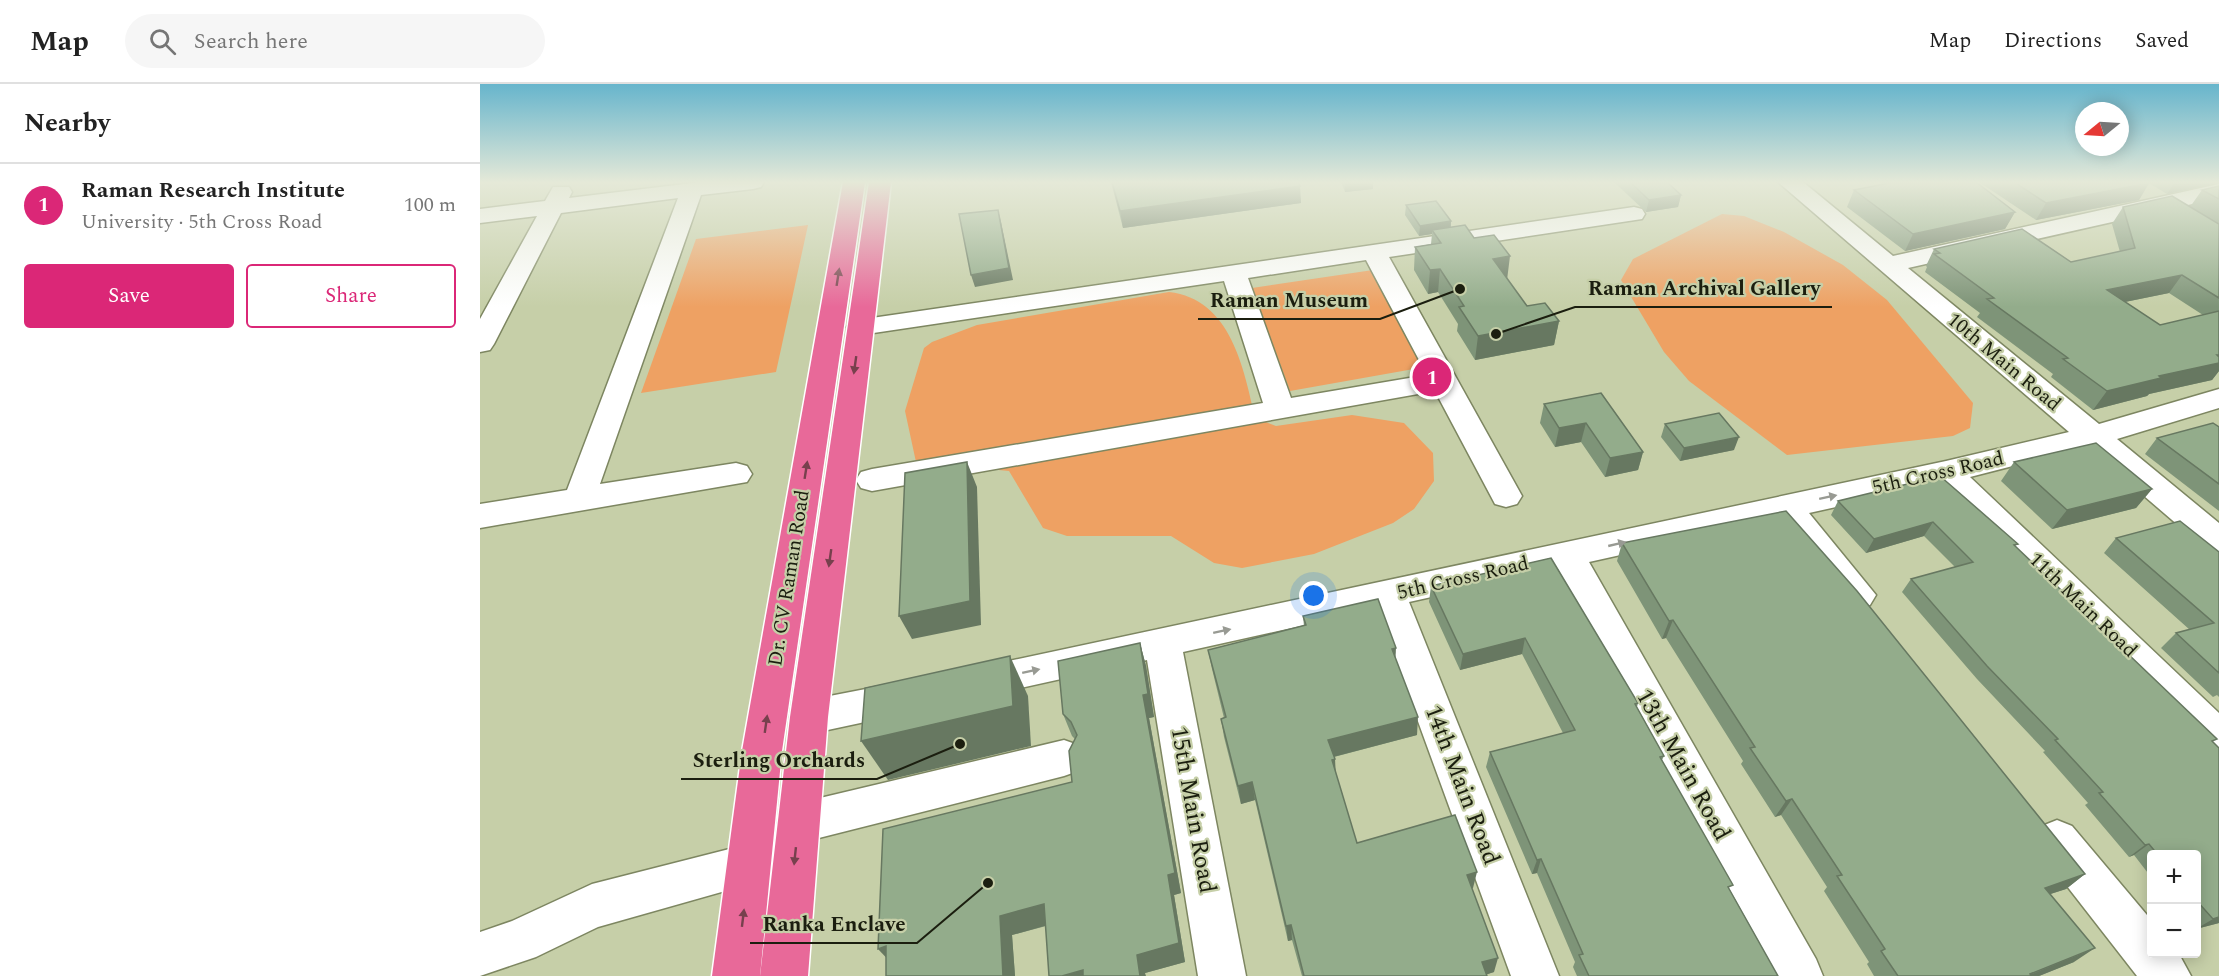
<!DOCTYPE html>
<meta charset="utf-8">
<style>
body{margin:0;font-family:Spectral,serif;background:#f6f6f6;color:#222}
.controls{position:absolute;right:18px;bottom:18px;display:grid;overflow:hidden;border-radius:6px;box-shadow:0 3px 15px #0003}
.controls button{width:54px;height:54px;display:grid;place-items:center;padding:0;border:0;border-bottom:2px solid #e0e0e0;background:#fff;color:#222;font:30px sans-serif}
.compass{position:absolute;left:1595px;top:18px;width:54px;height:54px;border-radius:50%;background:#fff;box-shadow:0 3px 15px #0003;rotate:252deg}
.you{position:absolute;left:834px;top:512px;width:21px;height:21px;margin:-15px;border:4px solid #fff;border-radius:50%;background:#1a73e8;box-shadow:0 0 0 9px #1a73e833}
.badge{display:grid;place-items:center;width:39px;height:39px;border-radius:50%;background:#db2777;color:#fff;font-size:20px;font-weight:700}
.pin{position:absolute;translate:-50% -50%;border:3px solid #fff;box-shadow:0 2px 6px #0006}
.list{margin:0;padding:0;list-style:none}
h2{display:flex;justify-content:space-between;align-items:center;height:78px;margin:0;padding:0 24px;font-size:26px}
h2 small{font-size:20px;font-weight:400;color:#767676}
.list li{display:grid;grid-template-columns:39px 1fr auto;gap:18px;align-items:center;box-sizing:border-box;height:84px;padding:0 24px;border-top:2px solid #e0e0e0}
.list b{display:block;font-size:22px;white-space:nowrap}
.list p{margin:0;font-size:20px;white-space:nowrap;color:#767676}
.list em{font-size:20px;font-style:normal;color:#767676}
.actions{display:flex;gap:12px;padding:18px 24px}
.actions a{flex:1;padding:14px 0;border:2px solid #db2777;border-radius:6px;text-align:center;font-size:21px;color:#db2777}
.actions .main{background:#db2777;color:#fff}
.icon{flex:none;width:33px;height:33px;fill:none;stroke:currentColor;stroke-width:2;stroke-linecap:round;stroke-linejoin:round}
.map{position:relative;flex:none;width:1739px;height:892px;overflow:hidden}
header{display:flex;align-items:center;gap:36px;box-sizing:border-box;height:84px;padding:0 30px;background:#fff;border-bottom:2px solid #e0e0e0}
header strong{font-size:28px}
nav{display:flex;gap:33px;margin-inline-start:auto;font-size:21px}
.search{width:420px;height:54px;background:#f6f6f6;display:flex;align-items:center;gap:15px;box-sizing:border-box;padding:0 21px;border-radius:33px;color:#767676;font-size:22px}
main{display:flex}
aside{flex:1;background:#fff}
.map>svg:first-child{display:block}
.green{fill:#eea163}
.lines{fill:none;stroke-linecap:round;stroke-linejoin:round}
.minor-casing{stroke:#7d8661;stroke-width:3}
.highway-casing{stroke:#fff;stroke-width:3}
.minor{fill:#fff;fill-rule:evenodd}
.highway{fill:#e86999;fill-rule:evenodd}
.wall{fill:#7e9478;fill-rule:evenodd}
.shaded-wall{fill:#677861}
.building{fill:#93ac8b;stroke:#677861;stroke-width:1.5}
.oneway{fill:#77404d}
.oneway2{fill:#989a93}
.labels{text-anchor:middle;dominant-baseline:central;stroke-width:4.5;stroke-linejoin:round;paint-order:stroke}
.street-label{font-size:20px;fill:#1b1e0f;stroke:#c6cfa8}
.near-street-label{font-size:24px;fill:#1b1e0f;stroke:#c6cfa8}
.leader{fill:none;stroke:#1b1e0f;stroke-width:2}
.callout-dot{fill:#1b1e0f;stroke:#c6cfa8;stroke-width:2}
.callout-label{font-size:21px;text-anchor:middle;font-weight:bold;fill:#1b1e0f;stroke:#c6cfa8;stroke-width:4.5;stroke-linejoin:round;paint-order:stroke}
</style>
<header>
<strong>Map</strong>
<div class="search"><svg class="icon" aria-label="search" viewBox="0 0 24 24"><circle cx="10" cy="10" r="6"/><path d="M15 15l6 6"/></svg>Search here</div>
<nav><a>Map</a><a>Directions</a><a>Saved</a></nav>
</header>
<main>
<aside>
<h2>Nearby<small></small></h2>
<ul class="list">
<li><span class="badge">1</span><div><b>Raman Research Institute</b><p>University · 5th Cross Road</p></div><em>100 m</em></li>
</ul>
<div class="actions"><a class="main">Save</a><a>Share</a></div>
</aside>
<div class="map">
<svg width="1739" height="892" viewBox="0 0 1739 892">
<rect width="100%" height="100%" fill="#c6cfa8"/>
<g class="green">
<path d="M 1242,130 L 1264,132 L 1304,148 L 1363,181 L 1407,216 L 1493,319 L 1490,344 L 1473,352 L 1307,371 L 1209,297 L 1184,268 L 1141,196 L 1153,175 Z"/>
<path d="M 328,141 L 296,288 L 161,309 L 216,155 Z"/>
<path d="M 893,186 L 945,283 L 810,307 L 772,204 Z"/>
<path d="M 689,208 C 751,215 764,285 775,334 L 796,342 L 872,331 L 924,339 L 953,369 L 954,397 L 934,425 L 913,439 L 834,470 L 762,484 L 734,479 L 691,452 L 587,452 L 563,444 L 529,387 L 436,378 L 425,327 L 444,264 L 452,258 L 497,241 Z"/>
</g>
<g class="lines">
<g class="minor-casing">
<g id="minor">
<path d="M 221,98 L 284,98 L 281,103 L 273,105 L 221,111 L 120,400 L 256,379 L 267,382 L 272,390 L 267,398 L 0,444 L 0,420 L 87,406 L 198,114 L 81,129 L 14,260 L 10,266 L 0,268 L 0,235 L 57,132 L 0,139 L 0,125 L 65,117 L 73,103 L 89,103 L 92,108 L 89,114 Z"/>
<path d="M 1298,98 L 1323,98 L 1413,172 L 1739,100 L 1739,114 L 1428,184 L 1619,340 L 1739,305 L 1739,324 L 1637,355 L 1739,439 L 1739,469 L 1727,466 L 1607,363 L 1490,393 L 1739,629 L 1739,672 L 1725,667 L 1460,400 L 1329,429 L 1396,511 L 1390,521 L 1378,525 L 1366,521 L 1298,436 L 1109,478 L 1336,875 L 1343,892 L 1294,892 L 1078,485 L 929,518 L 1079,892 L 1031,892 L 897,525 L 703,568 L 766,892 L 718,892 L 667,576 L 495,614 L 482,609 L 476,598 L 482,587 L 1466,377 L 1589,348 Z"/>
<path d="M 1154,123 L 1162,125 L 1165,130 L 1162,135 L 909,173 L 1042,412 L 1037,420 L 1026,423 L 1015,420 L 955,307 L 392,407 L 381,404 L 376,396 L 381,388 L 392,385 L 783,319 L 744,197 L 380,251 L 371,249 L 367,243 L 371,237 ZM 886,176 L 947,291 L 811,314 L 768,194 Z"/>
<path d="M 427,597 L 441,602 L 446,613 L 441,624 L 427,629 L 329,650 L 315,645 L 310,633 L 315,621 L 329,616 Z"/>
<path d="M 584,656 L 598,661 L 604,674 L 598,687 L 584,692 L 319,759 L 304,753 L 298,739 L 304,725 L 319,719 Z"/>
<path d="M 1577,736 L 1592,742 L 1672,837 L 1672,870 L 1699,870 L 1711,892 L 1657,892 L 1562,770 L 1556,756 L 1562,742 Z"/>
<path d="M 269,760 L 284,766 L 291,781 L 284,796 L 118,843 L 56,873 L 0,892 L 0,848 L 32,837 L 112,800 Z"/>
</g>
</g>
<g class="highway-casing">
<g id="highway">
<path d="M 363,98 L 385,98 L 302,667 L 280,892 L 232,892 L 262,667 Z"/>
<path d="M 389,98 L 411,98 L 348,633 L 328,892 L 280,892 L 310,633 Z"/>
</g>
</g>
<use href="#minor" class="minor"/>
<use href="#highway" class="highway"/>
</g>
<g class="wall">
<path d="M 631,98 L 818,98 L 821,119 L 643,144 Z"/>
<path d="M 861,98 L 893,98 L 893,105 L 865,108 Z"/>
<path d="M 1134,98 L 1187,98 L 1201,111 L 1198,123 L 1166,128 Z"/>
<path d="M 1401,98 L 1496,98 L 1535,128 L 1525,145 L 1425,167 L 1367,123 L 1374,106 L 1404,100 Z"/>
<path d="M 1499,98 L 1739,98 L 1687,110 L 1669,99 L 1659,116 L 1556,136 Z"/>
<path d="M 1739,102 L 1739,287 L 1732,296 L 1669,310 L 1667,312 L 1613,326 L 1571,293 L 1573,290 L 1497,233 L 1500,229 L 1445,188 L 1447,183 L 1446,182 L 1454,165 L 1591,178 L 1640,168 L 1632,140 L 1643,123 L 1710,123 L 1722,106 ZM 1689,209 L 1723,231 L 1680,241 L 1645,218 Z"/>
<path d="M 926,121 L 971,137 L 971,143 L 994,154 L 1027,195 L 1047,222 L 1079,237 L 1074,261 L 995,276 L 977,247 L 978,240 L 958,208 L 948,210 L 934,186 L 935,163 L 951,160 L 952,150 L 939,152 L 925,131 Z"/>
<path d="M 1121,309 L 1163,368 L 1158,386 L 1125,393 L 1101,358 L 1075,363 L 1060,339 L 1064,320 Z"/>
<path d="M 1185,340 L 1254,366 L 1200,377 L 1181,353 Z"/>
<path d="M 1739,343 L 1739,427 L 1665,370 L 1677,354 Z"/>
<path d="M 1534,378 L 1672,405 L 1656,424 L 1572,445 L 1521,397 Z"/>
<path d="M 1460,392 L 1536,463 L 1733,658 L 1739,839 L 1716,845 L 1716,771 L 1671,771 L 1671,793 L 1654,771 L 1649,773 L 1605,721 L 1608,719 L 1563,668 L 1565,667 L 1497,595 L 1422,508 L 1431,495 L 1475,483 L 1444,452 L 1386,469 L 1351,431 L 1358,417 Z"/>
<path d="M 1636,454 L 1739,468 L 1739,613 L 1737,611 L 1733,613 L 1681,564 L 1696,549 L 1710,546 L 1624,469 Z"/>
<path d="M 1142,459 L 1605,790 L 1586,805 L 1570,810 L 1594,878 L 1559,892 L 1394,892 L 1387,880 L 1389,878 L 1344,807 L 1347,803 L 1301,731 L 1295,733 L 1261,680 L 1263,677 L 1186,554 L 1182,555 L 1137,477 Z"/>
<path d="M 1071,474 L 1158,619 L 1157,623 L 1184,672 L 1182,676 L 1250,806 L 1298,892 L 1097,892 L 1093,883 L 1095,878 L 1057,789 L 1052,790 L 1006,683 L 1010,668 L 1083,649 L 1042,570 L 980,586 L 949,518 L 951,502 Z"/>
<path d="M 823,532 L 916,576 L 937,651 L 854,673 L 855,688 L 877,759 L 993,804 L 992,804 L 1014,888 L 1007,890 L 1007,892 L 822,892 L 812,856 L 808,857 L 775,716 L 761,720 L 744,653 L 741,635 L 744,634 L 732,585 L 728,566 L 824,542 Z"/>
<path d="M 660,559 L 666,582 L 674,633 L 669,634 L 701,809 L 694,811 L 705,878 L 665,889 L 566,842 L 532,851 L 535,892 L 406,892 L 592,698 L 595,655 L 592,652 L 583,630 Z"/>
</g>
<g class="shaded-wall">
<path d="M 865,98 L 893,98 L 893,105 L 865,108 Z"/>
<path d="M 1695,98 L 1739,98 L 1739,99 L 1687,110 Z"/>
<path d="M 1669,99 L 1659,116 L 1556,136 L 1566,119 Z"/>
<path d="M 820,102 L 821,119 L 643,144 L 640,127 Z"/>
<path d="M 1201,111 L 1198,123 L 1166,128 L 1169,116 Z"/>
<path d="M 518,126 L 521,138 L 533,196 L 495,203 L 491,191 Z"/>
<path d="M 1535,128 L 1525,145 L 1425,167 L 1433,150 Z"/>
<path d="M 971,137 L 970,147 L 952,146 L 952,150 L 939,152 L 940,142 Z"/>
<path d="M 1030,172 L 1027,196 L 1013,175 Z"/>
<path d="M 960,185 L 958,208 L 948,210 L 950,186 Z"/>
<path d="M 1702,191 L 1689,209 L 1615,224 L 1627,206 Z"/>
<path d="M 1079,237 L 1074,261 L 995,276 L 998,252 Z"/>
<path d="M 1739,271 L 1739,287 L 1732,296 L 1669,310 L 1667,312 L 1613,326 L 1627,307 L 1679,292 Z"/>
<path d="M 1106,339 L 1101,358 L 1075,363 L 1079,344 Z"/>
<path d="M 1259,353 L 1254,366 L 1200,377 L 1204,364 Z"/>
<path d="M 1163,368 L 1158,386 L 1125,393 L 1130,374 Z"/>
<path d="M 487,378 L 497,403 L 501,541 L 432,555 L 419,532 Z"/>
<path d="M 1672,405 L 1656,424 L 1572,445 L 1587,426 Z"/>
<path d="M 1453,438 L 1444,452 L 1386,469 L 1394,455 Z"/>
<path d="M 1193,536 L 1186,554 L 1182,555 L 1189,537 Z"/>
<path d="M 1045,554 L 1042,570 L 980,586 L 983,570 Z"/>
<path d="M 660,559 L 666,582 L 674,633 L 669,634 L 701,809 L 694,811 L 705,878 L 665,889 L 666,892 L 660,892 L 657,871 L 688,791 L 663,611 Z"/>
<path d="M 916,564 L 915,583 L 912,565 Z"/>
<path d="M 530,572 L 548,612 L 551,662 L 408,696 L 381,657 Z"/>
<path d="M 938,633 L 937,651 L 849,674 L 848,656 Z"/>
<path d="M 855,675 L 856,693 L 852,676 Z"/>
<path d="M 772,698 L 775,716 L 761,720 L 758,702 Z"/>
<path d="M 1312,715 L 1301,731 L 1295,733 L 1306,717 Z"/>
<path d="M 1669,760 L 1654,771 L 1649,773 L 1665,761 Z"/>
<path d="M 1061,775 L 1057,789 L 1052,790 L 1057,776 Z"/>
<path d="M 997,788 L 993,804 L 983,807 L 987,791 Z"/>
<path d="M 1605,790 L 1586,805 L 1546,818 L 1565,804 Z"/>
<path d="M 564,820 L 575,839 L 532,851 L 535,892 L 523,892 L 520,832 Z"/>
<path d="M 1739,833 L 1739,839 L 1716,845 L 1733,835 Z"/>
<path d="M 811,841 L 812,856 L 808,857 L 806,842 Z"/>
<path d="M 406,862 L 415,883 L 398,865 Z"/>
<path d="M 1615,864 L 1594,878 L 1559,892 L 1547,892 Z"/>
<path d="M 1018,874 L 1014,888 L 1002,892 L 1002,878 Z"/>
<path d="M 603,886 L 606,892 L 582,892 Z"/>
</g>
<g class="building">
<path d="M 632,98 L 818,98 L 820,102 L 640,127 Z"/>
<path d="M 1150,98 L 1187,98 L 1201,111 L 1169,116 Z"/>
<path d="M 1415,98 L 1496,98 L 1535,128 L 1433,150 L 1374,106 Z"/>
<path d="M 1534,98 L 1668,98 L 1669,99 L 1566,119 Z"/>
<path d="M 1739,102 L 1739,115 L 1722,106 Z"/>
<path d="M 1692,112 L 1739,140 L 1739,214 L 1702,191 L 1627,206 L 1680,241 L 1739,227 L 1739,271 L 1737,271 L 1739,273 L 1739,279 L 1679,292 L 1681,294 L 1627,307 L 1583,275 L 1588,274 L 1507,215 L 1514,214 L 1454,170 L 1460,169 L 1454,165 L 1542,145 L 1591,178 L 1655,164 L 1643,123 Z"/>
<path d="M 956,117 L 971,137 L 940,142 L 926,121 Z"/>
<path d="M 518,126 L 529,184 L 491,191 L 479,130 Z"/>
<path d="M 985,141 L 994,154 L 1014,151 L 1030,172 L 1013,175 L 1047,222 L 1065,219 L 1079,237 L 998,252 L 979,223 L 984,222 L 960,185 L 950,186 L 935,163 L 961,159 L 952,146 Z"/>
<path d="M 1121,309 L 1163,368 L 1130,374 L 1106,339 L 1079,344 L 1064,320 Z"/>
<path d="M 1239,329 L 1259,353 L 1204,364 L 1185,340 Z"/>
<path d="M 1733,339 L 1739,343 L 1739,400 L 1677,354 Z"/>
<path d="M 1616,359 L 1672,405 L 1587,426 L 1534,378 Z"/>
<path d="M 487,378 L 490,517 L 419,532 L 425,389 Z"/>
<path d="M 1460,392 L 1538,460 L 1534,461 L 1737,655 L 1732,657 L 1739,664 L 1739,833 L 1733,835 L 1716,816 L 1716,771 L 1678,771 L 1669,760 L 1665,761 L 1619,709 L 1623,708 L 1575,656 L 1578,655 L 1507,582 L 1431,495 L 1493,478 L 1453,438 L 1394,455 L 1358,417 Z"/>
<path d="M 1306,427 L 1377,507 L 1605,790 L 1565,804 L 1615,864 L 1550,890 L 1551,892 L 1418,892 L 1401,867 L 1405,865 L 1357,792 L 1362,791 L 1312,715 L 1306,717 L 1270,664 L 1275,663 L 1193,536 L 1189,537 L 1142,459 Z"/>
<path d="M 1700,437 L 1739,468 L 1739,589 L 1696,549 L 1734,539 L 1636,454 Z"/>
<path d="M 1071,474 L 1158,619 L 1155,620 L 1184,672 L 1180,673 L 1253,801 L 1248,803 L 1298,892 L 1109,892 L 1099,871 L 1103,870 L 1061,775 L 1057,776 L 1010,668 L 1095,646 L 1045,554 L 983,570 L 951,502 Z"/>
<path d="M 898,515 L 916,564 L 912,565 L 938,633 L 848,656 L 855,675 L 852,676 L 877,759 L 975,731 L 997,788 L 987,791 L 1018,874 L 1002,878 L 1007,892 L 824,892 L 811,841 L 806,842 L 772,698 L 758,702 L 741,635 L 746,633 L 728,566 L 826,541 L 823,532 Z"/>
<path d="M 660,559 L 668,610 L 663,611 L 695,789 L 688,791 L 699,859 L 657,871 L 660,892 L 603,892 L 603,886 L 582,892 L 569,892 L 564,820 L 520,832 L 523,892 L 406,892 L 406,862 L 398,865 L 403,745 L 592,698 L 589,667 L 597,651 L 591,638 L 583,630 L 578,577 Z"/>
<path d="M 530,572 L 533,622 L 381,657 L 385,604 Z"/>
</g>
<defs><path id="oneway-solid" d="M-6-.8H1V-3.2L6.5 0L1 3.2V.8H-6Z" transform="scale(1.5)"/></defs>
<g class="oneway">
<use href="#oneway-solid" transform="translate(358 193) rotate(-81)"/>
<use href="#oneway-solid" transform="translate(375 281) rotate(98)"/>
<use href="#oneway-solid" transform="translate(326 386) rotate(-81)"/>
<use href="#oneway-solid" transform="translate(350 474) rotate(98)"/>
<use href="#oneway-solid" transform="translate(286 640) rotate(-82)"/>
<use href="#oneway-solid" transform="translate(315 772) rotate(96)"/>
<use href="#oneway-solid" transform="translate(263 834) rotate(-83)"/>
</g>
<g class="oneway2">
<use href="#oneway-solid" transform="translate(1348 413) rotate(-12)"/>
<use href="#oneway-solid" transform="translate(1137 460) rotate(-13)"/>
<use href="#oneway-solid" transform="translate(742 547) rotate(-12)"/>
<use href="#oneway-solid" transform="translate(551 587) rotate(-12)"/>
</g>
<linearGradient id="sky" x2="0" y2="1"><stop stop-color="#67b5cc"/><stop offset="0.44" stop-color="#e5e9d8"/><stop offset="1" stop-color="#e5e9d8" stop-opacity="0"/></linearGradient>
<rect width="1739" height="223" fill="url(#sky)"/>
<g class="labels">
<g class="street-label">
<text transform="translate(1524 278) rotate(40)">10th Main Road</text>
<text transform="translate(1458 389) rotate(-13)">5th Cross Road</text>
<text transform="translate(309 494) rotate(-81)">Dr. CV Raman Road</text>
<text transform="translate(983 494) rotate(-13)">5th Cross Road</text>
<text transform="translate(1603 521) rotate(44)">11th Main Road</text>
</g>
<g class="near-street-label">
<text transform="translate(1203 681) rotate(61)">13th Main Road</text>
<text transform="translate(982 701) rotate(69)">14th Main Road</text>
<text transform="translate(713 726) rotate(80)">15th Main Road</text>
</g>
</g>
<path class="leader" d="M1016 250L1095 223H1352M980 205L900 235H718M480 660L397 695H201M508 799L437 859H270"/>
<g class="callout-dot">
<circle cx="1016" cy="250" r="6"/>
<circle cx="980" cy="205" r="6"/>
<circle cx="480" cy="660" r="6"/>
<circle cx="508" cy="799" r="6"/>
</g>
<g class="callout-label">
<text x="1224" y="211">Raman Archival Gallery</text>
<text x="809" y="223">Raman Museum</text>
<text x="299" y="683">Sterling Orchards</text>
<text x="354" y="847">Ranka Enclave</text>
</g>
</svg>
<div class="controls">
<button>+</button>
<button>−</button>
</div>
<svg class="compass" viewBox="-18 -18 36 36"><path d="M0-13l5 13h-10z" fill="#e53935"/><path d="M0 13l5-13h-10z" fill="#767676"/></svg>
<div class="you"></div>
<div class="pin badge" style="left:952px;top:293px">1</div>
</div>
</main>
